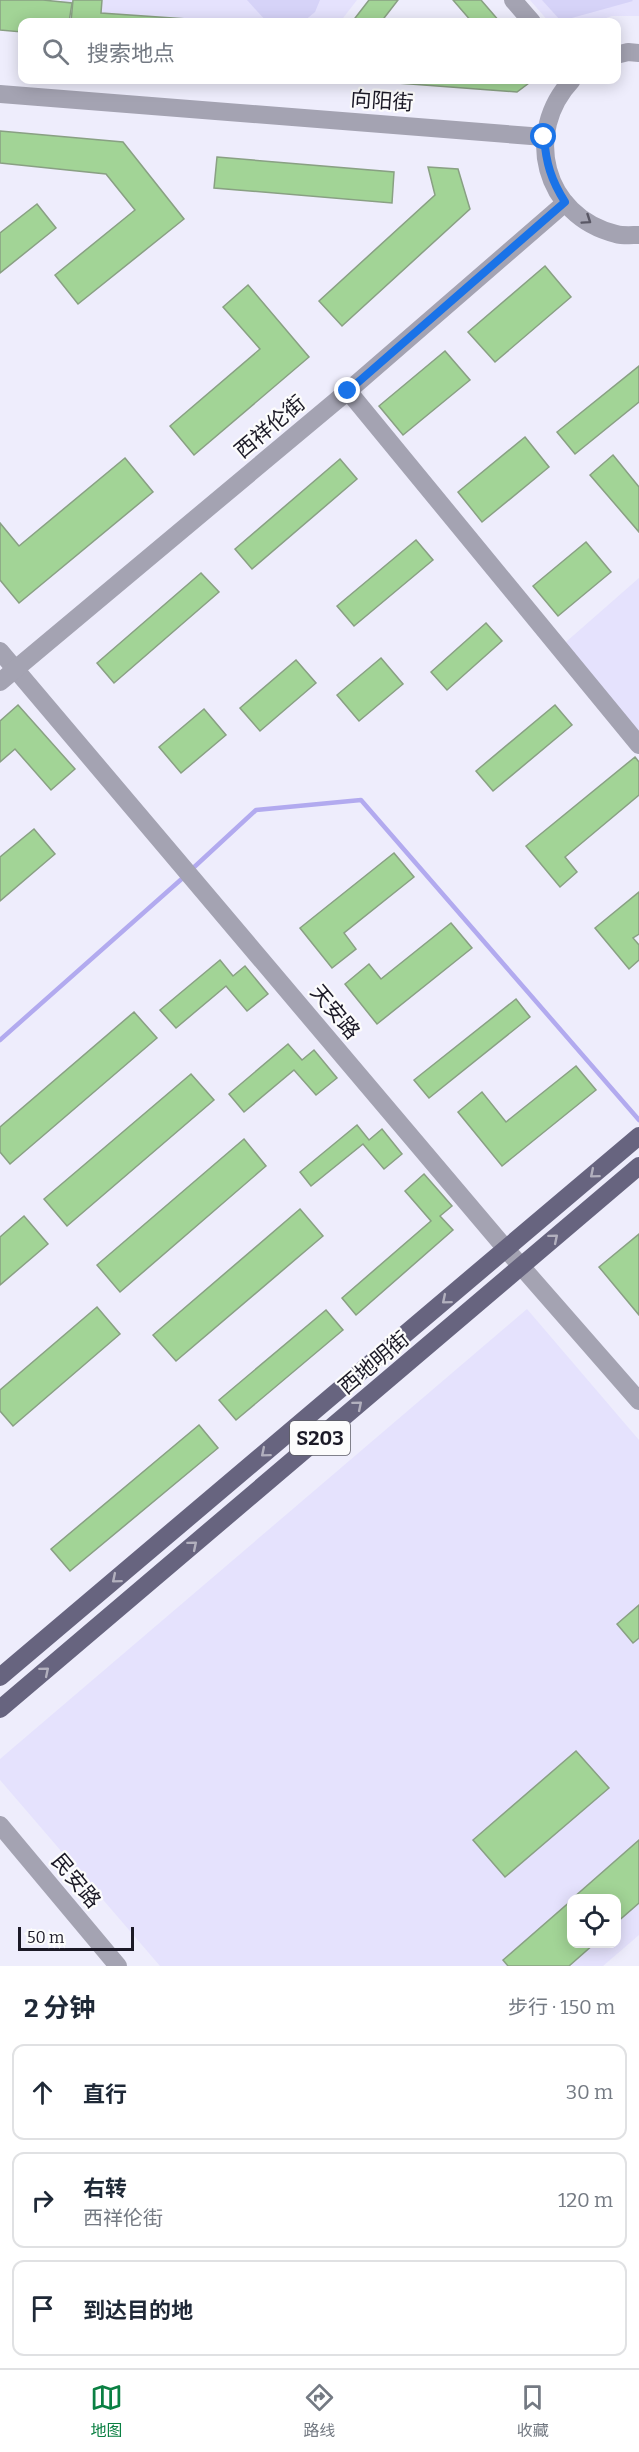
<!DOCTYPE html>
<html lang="zh">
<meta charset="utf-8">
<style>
body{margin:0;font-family:Bitter,"Noto Sans SC",serif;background:#f6f6f7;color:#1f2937}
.controls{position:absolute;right:18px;bottom:18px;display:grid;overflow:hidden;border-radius:12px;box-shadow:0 3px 15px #0003}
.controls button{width:54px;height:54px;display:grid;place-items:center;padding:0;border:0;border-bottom:2px solid #e0e1e3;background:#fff;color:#1f2937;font:30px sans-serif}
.scale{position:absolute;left:18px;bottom:15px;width:116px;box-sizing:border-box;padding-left:6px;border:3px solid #1b1926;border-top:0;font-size:16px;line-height:21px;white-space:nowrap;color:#1b1926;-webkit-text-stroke:4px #fcfcfc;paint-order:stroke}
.stop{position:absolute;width:18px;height:18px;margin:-14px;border:4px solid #1a73e8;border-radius:50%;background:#fff}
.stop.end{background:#1a73e8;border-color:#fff;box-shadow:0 2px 6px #0008}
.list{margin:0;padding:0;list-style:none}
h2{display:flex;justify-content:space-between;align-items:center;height:78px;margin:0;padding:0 24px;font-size:26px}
h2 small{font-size:20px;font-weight:400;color:#747a83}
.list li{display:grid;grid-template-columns:39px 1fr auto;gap:18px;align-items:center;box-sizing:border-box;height:96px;margin:0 12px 12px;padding:0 12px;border:2px solid #e0e1e3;border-radius:12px}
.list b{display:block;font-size:22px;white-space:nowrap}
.list p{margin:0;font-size:20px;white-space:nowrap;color:#747a83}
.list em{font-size:20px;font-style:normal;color:#747a83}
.icon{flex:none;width:33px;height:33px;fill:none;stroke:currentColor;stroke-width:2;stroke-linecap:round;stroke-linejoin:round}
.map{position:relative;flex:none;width:639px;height:1966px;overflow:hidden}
.search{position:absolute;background:#fff;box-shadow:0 3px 15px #0003;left:18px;right:18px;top:18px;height:66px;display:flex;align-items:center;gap:15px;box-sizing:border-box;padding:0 21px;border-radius:12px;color:#747a83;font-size:22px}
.sheet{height:402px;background:#fff}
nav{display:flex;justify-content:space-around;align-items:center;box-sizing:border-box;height:84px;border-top:2px solid #e0e1e3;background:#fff;font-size:16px;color:#747a83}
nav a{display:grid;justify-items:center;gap:3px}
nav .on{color:#0b8043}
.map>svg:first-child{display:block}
.built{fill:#e5e2fd;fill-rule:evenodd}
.green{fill:#d6d3f8}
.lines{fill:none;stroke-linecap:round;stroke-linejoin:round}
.stream{stroke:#b2aaef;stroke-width:4.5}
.building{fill:#a2d496;stroke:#89a083;stroke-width:1.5}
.minor{stroke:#a4a3b2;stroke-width:18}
.major{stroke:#67647f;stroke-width:18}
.oneway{stroke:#595765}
.oneway2{stroke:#b2b0be}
.route{stroke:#1a73e8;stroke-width:8}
.labels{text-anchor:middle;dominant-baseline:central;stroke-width:4.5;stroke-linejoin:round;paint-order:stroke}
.shield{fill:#fcfcfc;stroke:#5e5d66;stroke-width:1.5}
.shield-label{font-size:20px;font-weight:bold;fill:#1b1926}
.street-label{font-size:21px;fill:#1b1926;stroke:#fcfcfc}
</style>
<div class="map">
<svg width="639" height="1966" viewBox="0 0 639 1966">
<rect width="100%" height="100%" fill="#eeedfc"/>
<g class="built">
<path d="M 61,0 L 357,0 L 340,22 L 65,22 Z"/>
<path d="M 530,0 L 639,0 L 639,16 L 612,16 L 595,22 L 549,22 Z"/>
<path d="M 639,578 L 639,742 L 558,649 Z"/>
<path d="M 527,1309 L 639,1440 L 639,1935 L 603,1966 L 160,1966 L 0,1780 L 0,1759 ZM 572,1898 L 616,1898 L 616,1944 L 572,1944 Z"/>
</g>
<g class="green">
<path d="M 247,0 L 320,0 L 315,12 L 303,22 L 267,22 Z"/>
<path d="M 542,0 L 632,0 L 633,1 L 561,21 Z"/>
</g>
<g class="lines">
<g class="stream">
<path d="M 191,870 L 256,810 L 361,800 L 639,1120"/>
<path d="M 0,1040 L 185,876"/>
</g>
</g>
<g class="building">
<path d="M 0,0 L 43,0 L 72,3 L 69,22 L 22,22 L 22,32 L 0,30 Z"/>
<path d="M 73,0 L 102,0 L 101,13 L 231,22 L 71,22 Z"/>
<path d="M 369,0 L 398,0 L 381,22 L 352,22 Z"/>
<path d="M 453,0 L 481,0 L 500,22 L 472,22 Z"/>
<path d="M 357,80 L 533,80 L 517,92 Z"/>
<path d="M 0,131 L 123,142 L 184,219 L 78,304 L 55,275 L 135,210 L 106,174 L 0,163 Z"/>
<path d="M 217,157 L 394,172 L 392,203 L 214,188 Z"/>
<path d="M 428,167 L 458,169 L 470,209 L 342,326 L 319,301 L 435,195 Z"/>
<path d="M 37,204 L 56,228 L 0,273 L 0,233 Z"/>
<path d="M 545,266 L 571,297 L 495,362 L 468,332 Z"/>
<path d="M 248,285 L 309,357 L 194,455 L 170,426 L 260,349 L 223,307 Z"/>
<path d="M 445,351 L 470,380 L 403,435 L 379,406 Z"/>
<path d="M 639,366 L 639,402 L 575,454 L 557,432 Z"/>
<path d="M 525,437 L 549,467 L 482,522 L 458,492 Z"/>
<path d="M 613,455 L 639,487 L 639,532 L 590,475 Z"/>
<path d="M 125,458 L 153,492 L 19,603 L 0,580 L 0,523 L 19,546 Z"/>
<path d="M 340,459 L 357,479 L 252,569 L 235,549 Z"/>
<path d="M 416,540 L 433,560 L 354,626 L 337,606 Z"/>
<path d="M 586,542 L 611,572 L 558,616 L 533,586 Z"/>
<path d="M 201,573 L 219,592 L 114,683 L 97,663 Z"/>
<path d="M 486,623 L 502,641 L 447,690 L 431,672 Z"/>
<path d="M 381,658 L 403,684 L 359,721 L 337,695 Z"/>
<path d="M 296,660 L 316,683 L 260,731 L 240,708 Z"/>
<path d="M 18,705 L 75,769 L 51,790 L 15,749 L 0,762 L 0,721 Z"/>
<path d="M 555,705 L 572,725 L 493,791 L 476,771 Z"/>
<path d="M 204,709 L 226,735 L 181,773 L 159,747 Z"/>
<path d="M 635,757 L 639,762 L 639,795 L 565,857 L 577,872 L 560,887 L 526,846 Z"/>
<path d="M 34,829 L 55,854 L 0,901 L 0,857 Z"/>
<path d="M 394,853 L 414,877 L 344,933 L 356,949 L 332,968 L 300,928 Z"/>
<path d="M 639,892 L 639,934 L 633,938 L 639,945 L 639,960 L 629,969 L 595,928 Z"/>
<path d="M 451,923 L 472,948 L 377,1024 L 345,984 L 369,964 L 381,979 Z"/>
<path d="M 220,960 L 233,976 L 245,966 L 268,994 L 247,1011 L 226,986 L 176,1028 L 160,1010 Z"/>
<path d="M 516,999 L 530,1017 L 429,1098 L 414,1080 Z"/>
<path d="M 134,1012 L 157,1038 L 10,1164 L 0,1152 L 0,1127 Z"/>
<path d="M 288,1044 L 302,1060 L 314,1050 L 337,1078 L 316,1095 L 294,1070 L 244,1112 L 229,1094 Z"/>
<path d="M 576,1066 L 596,1090 L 502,1166 L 458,1112 L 482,1092 L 506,1122 Z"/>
<path d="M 191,1074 L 214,1100 L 67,1226 L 44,1199 Z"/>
<path d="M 357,1125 L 369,1140 L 382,1129 L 402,1154 L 384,1169 L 363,1144 L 311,1186 L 300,1172 Z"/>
<path d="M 244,1139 L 266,1166 L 120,1292 L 97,1265 Z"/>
<path d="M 424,1174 L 452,1206 L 440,1216 L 453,1230 L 356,1315 L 342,1298 L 431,1221 L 405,1191 Z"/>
<path d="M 300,1209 L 323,1236 L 176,1361 L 153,1335 Z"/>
<path d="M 24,1216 L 48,1244 L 0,1285 L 0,1237 Z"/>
<path d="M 639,1234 L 639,1315 L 599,1267 Z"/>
<path d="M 97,1307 L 120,1334 L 13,1426 L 0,1411 L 0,1390 Z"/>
<path d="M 326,1310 L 343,1330 L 236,1420 L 219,1400 Z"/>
<path d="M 199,1425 L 218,1448 L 70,1571 L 51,1549 Z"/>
<path d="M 639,1605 L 639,1638 L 633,1643 L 617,1624 Z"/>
<path d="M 576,1751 L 609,1788 L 505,1877 L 473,1840 Z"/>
<path d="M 639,1840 L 639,1903 L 616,1923 L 616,1898 L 573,1898 Z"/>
<path d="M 572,1900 L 572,1944 L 594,1944 L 569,1966 L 508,1966 L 503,1960 Z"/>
</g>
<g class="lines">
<g class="minor">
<path d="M 513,0 L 532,22"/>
<path d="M 616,55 L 628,52 L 639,53"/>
<path d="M 572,80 C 523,132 543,216 616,234 C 623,236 632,235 639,235"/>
<path d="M 0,94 L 544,137"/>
<path d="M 348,391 L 639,745"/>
<path d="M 0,651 L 506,1249 L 639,1401"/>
<path d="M 0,682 L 348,391 L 565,203"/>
<path d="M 0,1825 L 118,1966"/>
</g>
<g class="major">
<path d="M 0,1677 L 639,1136"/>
<path d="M 0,1709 L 639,1166"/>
</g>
</g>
<defs><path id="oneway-chevron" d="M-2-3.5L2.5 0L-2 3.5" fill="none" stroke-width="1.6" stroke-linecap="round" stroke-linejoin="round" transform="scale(1.5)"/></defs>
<use class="oneway" href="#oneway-chevron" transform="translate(587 220) rotate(34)"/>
<g class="oneway2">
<use href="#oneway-chevron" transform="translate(594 1174) rotate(140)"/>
<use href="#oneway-chevron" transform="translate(554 1238) rotate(-40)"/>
<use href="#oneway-chevron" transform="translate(446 1300) rotate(140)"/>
<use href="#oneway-chevron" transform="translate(358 1405) rotate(-40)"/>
<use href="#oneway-chevron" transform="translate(265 1453) rotate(140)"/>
<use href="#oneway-chevron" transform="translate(193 1545) rotate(-40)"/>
<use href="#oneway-chevron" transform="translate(116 1579) rotate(140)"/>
<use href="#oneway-chevron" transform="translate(45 1671) rotate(-40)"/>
</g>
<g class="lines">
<path class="route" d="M 348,391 L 565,202 C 551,180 546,163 544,137"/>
</g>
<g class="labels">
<rect class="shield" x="290" y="1421" width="60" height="34" rx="4.5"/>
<g class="shield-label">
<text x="320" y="1438">S203</text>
</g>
<g class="street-label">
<text transform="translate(382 101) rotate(4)">向阳街</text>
<text transform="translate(270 427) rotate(-40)">西祥伦街</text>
<text transform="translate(335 1012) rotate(50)">天安路</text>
<text transform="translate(374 1363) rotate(-40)">西地明街</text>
<text transform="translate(76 1881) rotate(50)">民安路</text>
</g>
</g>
</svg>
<div class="controls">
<button><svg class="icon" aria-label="locate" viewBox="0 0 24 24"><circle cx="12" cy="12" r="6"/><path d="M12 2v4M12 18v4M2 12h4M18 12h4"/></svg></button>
</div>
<div class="scale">50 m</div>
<div class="stop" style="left:544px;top:137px"></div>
<div class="stop end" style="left:348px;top:391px"></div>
<div class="search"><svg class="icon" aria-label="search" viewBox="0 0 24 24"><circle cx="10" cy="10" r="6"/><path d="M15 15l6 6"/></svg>搜索地点</div>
</div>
<section class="sheet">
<h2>2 分钟<small>步行 · 150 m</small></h2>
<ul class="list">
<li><svg class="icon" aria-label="ahead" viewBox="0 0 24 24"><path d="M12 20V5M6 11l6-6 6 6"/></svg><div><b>直行</b></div><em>30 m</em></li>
<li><svg class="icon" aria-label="right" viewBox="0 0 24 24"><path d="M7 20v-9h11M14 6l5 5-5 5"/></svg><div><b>右转</b><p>西祥伦街</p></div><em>120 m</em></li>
<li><svg class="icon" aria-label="arrive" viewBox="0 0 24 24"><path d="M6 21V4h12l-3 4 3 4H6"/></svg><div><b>到达目的地</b></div></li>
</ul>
</section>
<nav>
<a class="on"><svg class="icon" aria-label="map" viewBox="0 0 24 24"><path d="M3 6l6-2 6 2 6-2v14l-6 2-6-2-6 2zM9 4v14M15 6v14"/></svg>地图</a>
<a><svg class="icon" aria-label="directions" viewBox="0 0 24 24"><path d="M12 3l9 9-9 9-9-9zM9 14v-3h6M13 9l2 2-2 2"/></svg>路线</a>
<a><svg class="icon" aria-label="saved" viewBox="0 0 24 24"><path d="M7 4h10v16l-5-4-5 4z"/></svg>收藏</a>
</nav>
